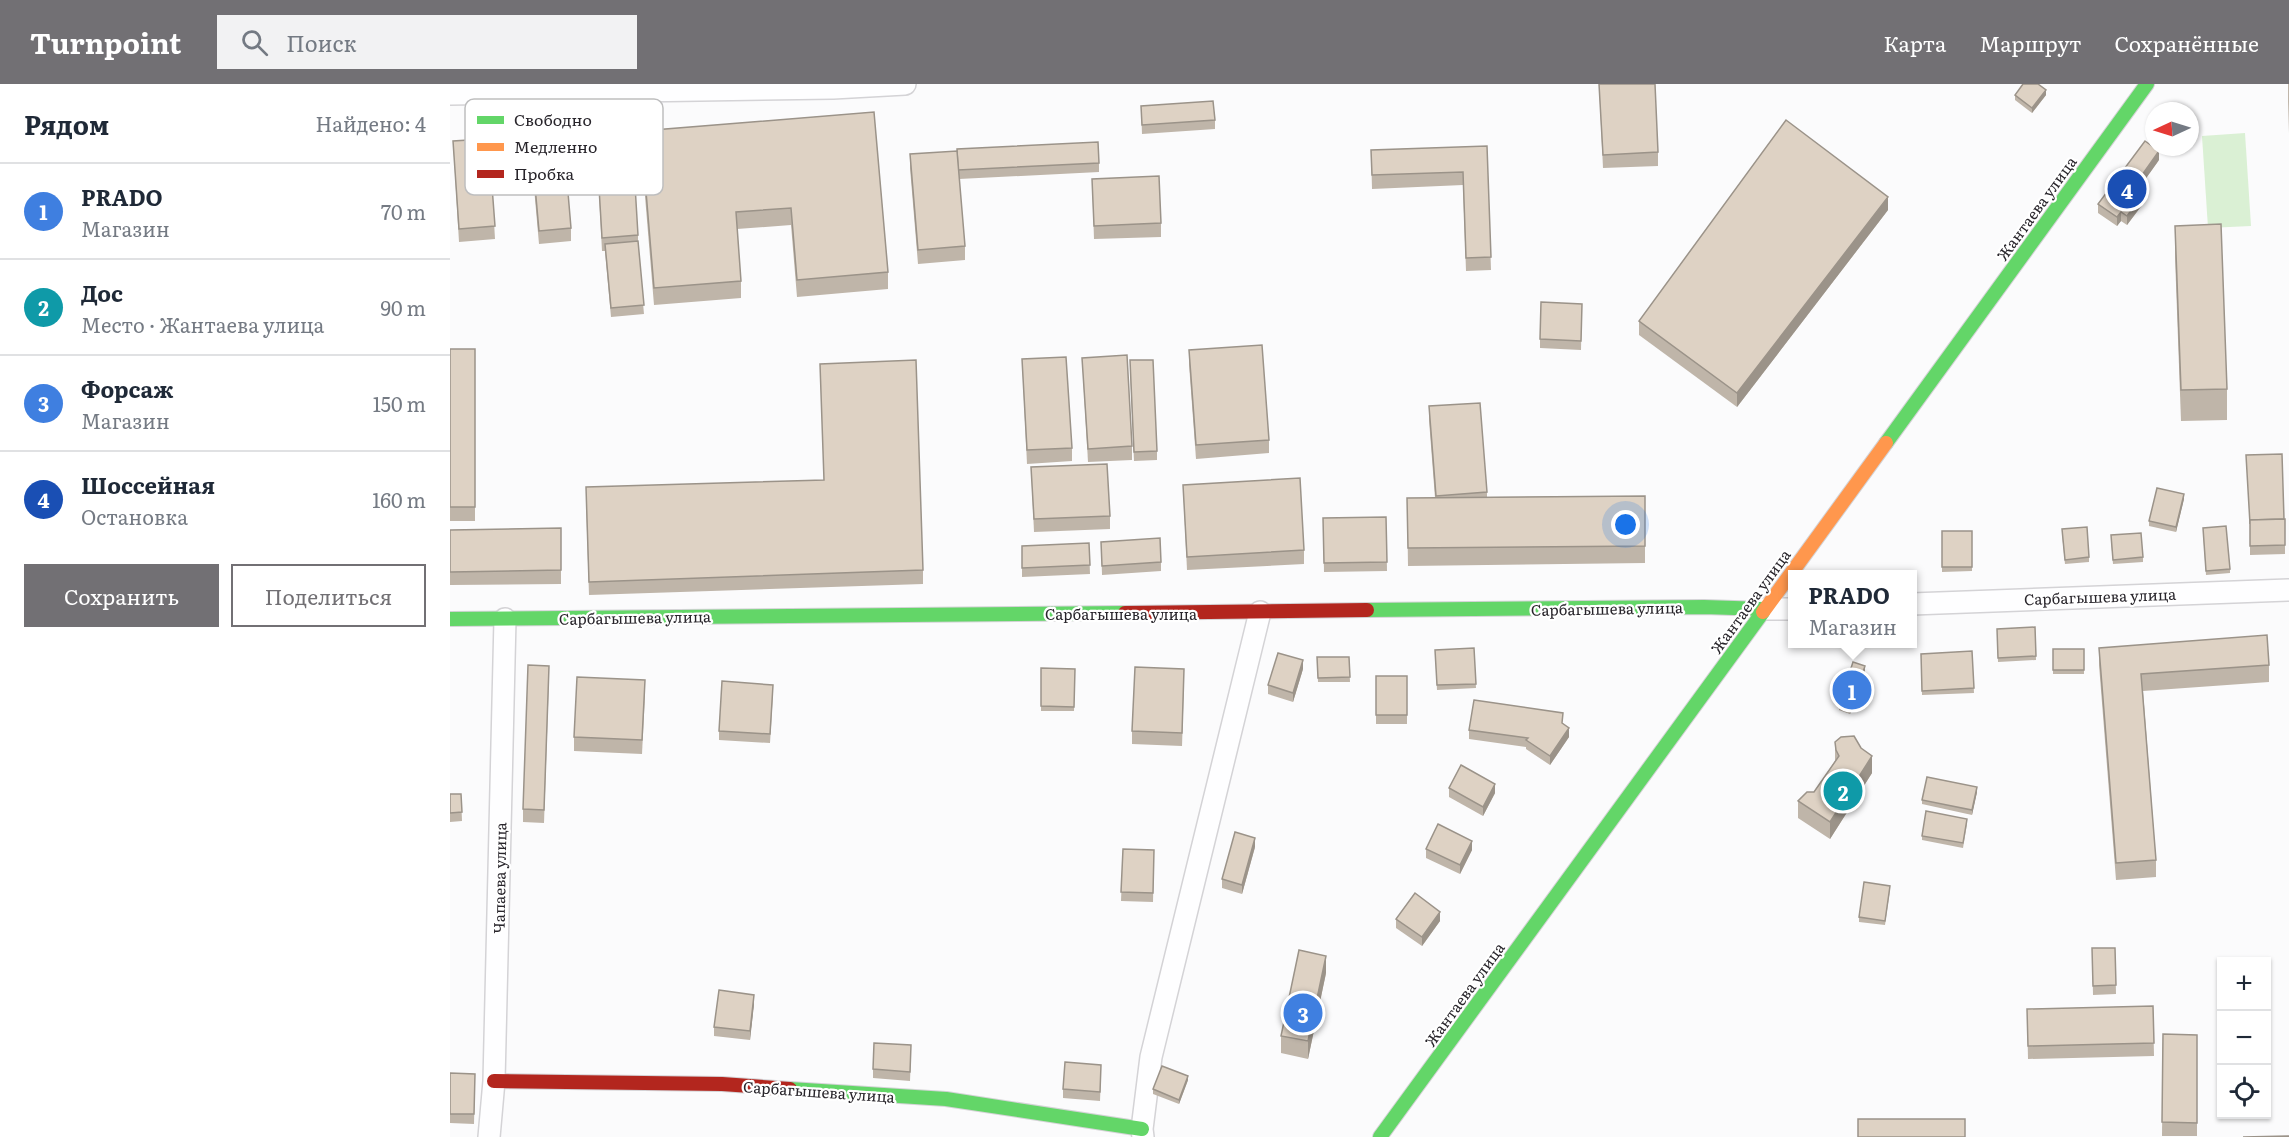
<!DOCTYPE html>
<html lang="ru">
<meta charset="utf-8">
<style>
body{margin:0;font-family:Literata,serif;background:#f2f2f3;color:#1f2937}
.controls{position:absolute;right:18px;bottom:18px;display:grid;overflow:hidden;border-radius:0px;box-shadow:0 2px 4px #0004}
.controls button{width:54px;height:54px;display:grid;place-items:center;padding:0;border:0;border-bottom:2px solid #e0e1e3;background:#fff;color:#1f2937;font:30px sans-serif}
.compass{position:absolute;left:1695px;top:18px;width:54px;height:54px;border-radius:50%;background:#fff;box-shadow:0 2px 4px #0004;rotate:266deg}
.you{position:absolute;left:1176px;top:441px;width:21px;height:21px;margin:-15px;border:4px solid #fff;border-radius:50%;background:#1a73e8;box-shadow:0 0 0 9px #1a73e833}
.badge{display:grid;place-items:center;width:39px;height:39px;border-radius:50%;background:#727074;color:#fff;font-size:20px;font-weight:700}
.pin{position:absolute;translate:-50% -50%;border:3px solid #fff;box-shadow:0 2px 6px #0006}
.popup{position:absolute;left:1338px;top:486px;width:129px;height:78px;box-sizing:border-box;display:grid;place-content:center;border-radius:0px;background:#fff;filter:drop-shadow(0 2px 4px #0005);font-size:20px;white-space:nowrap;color:#747a83}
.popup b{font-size:22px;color:#1f2937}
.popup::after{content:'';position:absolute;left:50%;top:100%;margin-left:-12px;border:12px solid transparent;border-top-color:#fff}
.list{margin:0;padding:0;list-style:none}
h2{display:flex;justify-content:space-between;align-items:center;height:78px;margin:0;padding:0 24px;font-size:26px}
h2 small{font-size:20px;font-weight:400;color:#747a83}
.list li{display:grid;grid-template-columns:39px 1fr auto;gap:18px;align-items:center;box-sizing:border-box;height:96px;padding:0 24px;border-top:2px solid #e0e1e3}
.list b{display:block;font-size:22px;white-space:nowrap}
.list p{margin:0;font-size:20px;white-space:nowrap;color:#747a83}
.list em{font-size:20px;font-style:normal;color:#747a83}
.actions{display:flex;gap:12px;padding:18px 24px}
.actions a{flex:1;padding:14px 0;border:2px solid #727074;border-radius:0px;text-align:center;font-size:21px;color:#727074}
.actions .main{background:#727074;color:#fff}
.icon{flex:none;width:33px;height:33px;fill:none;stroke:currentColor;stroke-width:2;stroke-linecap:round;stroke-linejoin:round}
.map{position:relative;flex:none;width:1839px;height:1053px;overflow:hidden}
header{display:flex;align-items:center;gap:36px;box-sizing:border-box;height:84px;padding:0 30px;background:#727074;color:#fff}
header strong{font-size:28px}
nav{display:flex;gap:33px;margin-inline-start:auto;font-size:21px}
.search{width:420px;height:54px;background:#f2f2f3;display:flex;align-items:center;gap:15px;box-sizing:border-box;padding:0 21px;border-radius:0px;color:#747a83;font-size:22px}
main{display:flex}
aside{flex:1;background:#fff}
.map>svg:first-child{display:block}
.park{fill:#daf0d4}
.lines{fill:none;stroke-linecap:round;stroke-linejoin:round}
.street-casing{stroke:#d4d3d6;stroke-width:24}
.fast-casing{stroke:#d4d3d6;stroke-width:16}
.slow-casing{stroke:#d4d3d6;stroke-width:16}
.jam-casing{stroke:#d4d3d6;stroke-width:16}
.street{stroke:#fefeff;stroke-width:21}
.fast{stroke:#63d668;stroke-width:14}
.slow{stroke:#ff974d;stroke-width:14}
.jam{stroke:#b3261e;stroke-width:14}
.wall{fill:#bfb5a9}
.shaded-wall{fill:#9b9389}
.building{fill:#ded2c4;stroke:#9b9389;stroke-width:1.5}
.labels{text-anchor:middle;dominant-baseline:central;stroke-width:4.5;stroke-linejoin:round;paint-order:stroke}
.street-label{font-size:15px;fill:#28252b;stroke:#fff}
.key{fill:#fff;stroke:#bebebf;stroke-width:1.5}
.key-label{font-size:16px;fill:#28252b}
</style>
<header>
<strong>Turnpoint</strong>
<div class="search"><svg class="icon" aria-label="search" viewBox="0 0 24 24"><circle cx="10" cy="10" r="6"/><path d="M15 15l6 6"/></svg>Поиск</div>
<nav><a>Карта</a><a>Маршрут</a><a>Сохранённые</a></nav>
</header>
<main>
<aside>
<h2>Рядом<small>Найдено: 4</small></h2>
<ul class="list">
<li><span class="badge" style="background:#3f7fe0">1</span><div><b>PRADO</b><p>Магазин</p></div><em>70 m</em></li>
<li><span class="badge" style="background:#0f9aa8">2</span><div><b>Дос</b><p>Место · Жантаева улица</p></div><em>90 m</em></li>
<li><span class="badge" style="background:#3f7fe0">3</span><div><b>Форсаж</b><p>Магазин</p></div><em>150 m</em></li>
<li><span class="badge" style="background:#1a4fb4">4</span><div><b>Шоссейная</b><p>Остановка</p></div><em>160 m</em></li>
</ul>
<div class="actions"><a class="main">Сохранить</a><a>Поделиться</a></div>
</aside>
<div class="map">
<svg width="1839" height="1053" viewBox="0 0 1839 1053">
<rect width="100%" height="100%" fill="#fbfbfc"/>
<path class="park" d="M 1795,49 L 1801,142 L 1758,144 L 1752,52 Z"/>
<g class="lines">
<g class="street-casing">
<g id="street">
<path d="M 0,10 L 383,4 L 455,0"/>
<path d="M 1462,520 L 1839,506"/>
<path d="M 1314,525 L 1342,525"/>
<path d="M 39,1053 L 44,997 L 55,535"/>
<path d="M 693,1053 L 692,1045 L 701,973 L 810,528"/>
</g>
</g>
<g class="fast-casing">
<g id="fast">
<path d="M 1436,359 L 1697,0"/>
<path d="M 917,526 L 1254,523 L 1314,525"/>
<path d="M 0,535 L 675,529"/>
<path d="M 340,1005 L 496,1015 L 692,1045"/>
<path d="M 930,1053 L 1313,528"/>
</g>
</g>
<g class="slow-casing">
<path id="slow" d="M 1313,528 L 1436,359"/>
</g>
<g class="jam-casing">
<g id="jam">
<path d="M 675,529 L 917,526"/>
<path d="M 44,997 L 272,1000 L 340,1005"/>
</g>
</g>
<use href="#street" class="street"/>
<use href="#fast" class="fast"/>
<use href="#slow" class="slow"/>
<use href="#jam" class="jam"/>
</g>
<g class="wall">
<path d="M 1149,0 L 1208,68 L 1208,82 L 1153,84 Z"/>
<path d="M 1838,0 L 1839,0 L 1839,49 L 1838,18 Z"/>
<path d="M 1565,11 L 1596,11 L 1582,29 L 1565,16 Z"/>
<path d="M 691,22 L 765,36 L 765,45 L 692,50 Z"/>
<path d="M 424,28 L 438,188 L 438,205 L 347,213 L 341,141 L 287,145 L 291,197 L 291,214 L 204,221 L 191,64 L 191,47 Z"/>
<path d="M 146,53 L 188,151 L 188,165 L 194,230 L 161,233 L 155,167 L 152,167 Z"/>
<path d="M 3,57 L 69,87 L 69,101 L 42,103 L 45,155 L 9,158 Z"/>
<path d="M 81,57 L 143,82 L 143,95 L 117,98 L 121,144 L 121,157 L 89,160 L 81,70 Z"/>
<path d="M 1037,62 L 1041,186 L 1016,187 L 1013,101 L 922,105 L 921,66 Z"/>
<path d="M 460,70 L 649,79 L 649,88 L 509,95 L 515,162 L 515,176 L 468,180 L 460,84 Z"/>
<path d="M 1709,76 L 1686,108 L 1692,121 L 1677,141 L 1671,137 L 1667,142 L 1648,129 L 1648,120 Z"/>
<path d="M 642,95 L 711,139 L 711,153 L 644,155 Z"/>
<path d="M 1438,126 L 1287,323 L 1189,251 L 1189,237 Z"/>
<path d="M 1725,142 L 1777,305 L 1777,336 L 1731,337 L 1725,173 Z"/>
<path d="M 1132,220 L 1131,266 L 1090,264 L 1090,255 Z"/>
<rect x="0" y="265" width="25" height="172"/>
<path d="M 739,266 L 819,356 L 819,369 L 746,375 L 739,280 Z"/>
<path d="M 632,274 L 682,362 L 682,376 L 638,378 Z"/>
<path d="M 572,275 L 622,364 L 622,377 L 577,380 Z"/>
<path d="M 680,286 L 707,367 L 707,376 L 684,377 Z"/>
<path d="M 979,322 L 1037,408 L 1037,413 L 1195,412 L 1195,479 L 958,482 L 957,414 L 985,414 L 979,336 Z"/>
<path d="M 581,383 L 660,432 L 660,445 L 584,448 Z"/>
<path d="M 373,396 L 473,486 L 473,500 L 139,511 L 136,417 Z"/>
<path d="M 733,401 L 854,466 L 854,480 L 737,486 Z"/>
<path d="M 1734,415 L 1726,448 L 1699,442 L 1699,437 Z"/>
<path d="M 936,433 L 937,487 L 874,488 L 873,434 Z"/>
<path d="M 1835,435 L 1835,470 L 1800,471 L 1800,445 Z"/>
<path d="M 111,444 L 111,500 L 0,501 L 0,446 Z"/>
<path d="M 1492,447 L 1522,447 L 1522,487 L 1492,488 Z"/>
<path d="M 1753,448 L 1780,485 L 1780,489 L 1756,491 Z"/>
<path d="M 1612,450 L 1639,473 L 1639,478 L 1615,480 Z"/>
<path d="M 1661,456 L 1693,473 L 1693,478 L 1663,480 Z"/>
<path d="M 651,458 L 711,478 L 711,487 L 652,491 Z"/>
<path d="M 639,459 L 640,490 L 572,493 L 572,462 Z"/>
<path d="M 1585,543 L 1586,576 L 1548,578 L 1547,545 Z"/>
<path d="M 1024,564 L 1026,604 L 987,606 L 985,566 Z"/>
<path d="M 1649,564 L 1819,581 L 1819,598 L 1693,607 L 1706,776 L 1706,793 L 1666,796 L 1649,581 Z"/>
<rect x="1603" y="565" width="31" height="25"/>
<path d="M 1522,567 L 1524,609 L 1472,611 L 1471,570 Z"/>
<path d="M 867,573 L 899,573 L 900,598 L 868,598 Z"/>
<path d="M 591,584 L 625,585 L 624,627 L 591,627 Z"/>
<path d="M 853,585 L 843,618 L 818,610 L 818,601 Z"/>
<path d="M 1415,587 L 1400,630 L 1389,626 L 1389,621 Z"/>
<rect x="926" y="592" width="31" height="48"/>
<path d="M 99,595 L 94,739 L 73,738 L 73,725 Z"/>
<path d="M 734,598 L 732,662 L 682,660 L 682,647 Z"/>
<path d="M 195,610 L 192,670 L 124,667 L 124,653 Z"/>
<path d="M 323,610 L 320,659 L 269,656 L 269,647 Z"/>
<path d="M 1113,639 L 1119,653 L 1100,681 L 1076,665 L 1076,663 L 1019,655 L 1019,646 Z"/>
<path d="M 1385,658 L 1422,689 L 1380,755 L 1348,734 L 1348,717 L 1364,708 L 1385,677 Z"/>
<path d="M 999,704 L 1045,709 L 1033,732 L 999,713 Z"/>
<path d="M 1527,708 L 1522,731 L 1472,720 L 1472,716 Z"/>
<path d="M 0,710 L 11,710 L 12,737 L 0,738 Z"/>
<path d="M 1517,740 L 1513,764 L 1472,756 L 1472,752 Z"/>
<path d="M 805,763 L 792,810 L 772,804 L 772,795 Z"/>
<path d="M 673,765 L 704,766 L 703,818 L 671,817 Z"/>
<path d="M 976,765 L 1022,766 L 1010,790 L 976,774 Z"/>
<path d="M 1440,806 L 1435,841 L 1409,838 L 1409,833 Z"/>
<path d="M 946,835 L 990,837 L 972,862 L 946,844 Z"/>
<path d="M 1642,864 L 1665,864 L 1666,910 L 1643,911 Z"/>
<path d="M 876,889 L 858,975 L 831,969 L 831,952 Z"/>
<path d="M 304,920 L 300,956 L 264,952 L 264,943 Z"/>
<path d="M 1703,922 L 1704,972 L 1578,975 L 1577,925 Z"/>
<path d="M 1713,950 L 1747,951 L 1747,1052 L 1712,1052 Z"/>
<path d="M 461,970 L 460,997 L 423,994 L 423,985 Z"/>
<path d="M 0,989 L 25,990 L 24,1040 L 0,1039 Z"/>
<path d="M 651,990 L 650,1017 L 613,1014 L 613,1005 Z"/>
<path d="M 738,996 L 729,1020 L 703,1010 L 703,1005 Z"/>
</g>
<g class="shaded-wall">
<path d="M 1596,6 L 1596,11 L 1582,29 L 1582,24 Z"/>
<path d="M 1709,67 L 1709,76 L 1682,114 L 1682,105 Z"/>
<path d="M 1692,112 L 1692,121 L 1677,141 L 1677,132 Z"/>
<path d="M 1438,113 L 1438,126 L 1287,323 L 1287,309 Z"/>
<path d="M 1671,128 L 1671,137 L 1667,142 L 1667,133 Z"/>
<path d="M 1734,410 L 1734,415 L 1726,448 L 1726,443 Z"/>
<path d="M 853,576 L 853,585 L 843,618 L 843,609 Z"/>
<path d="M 1415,582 L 1415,587 L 1400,630 L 1400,626 Z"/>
<path d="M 1119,644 L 1119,653 L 1100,681 L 1100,672 Z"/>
<path d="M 1422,672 L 1422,689 L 1380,755 L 1380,738 Z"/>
<path d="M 1045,700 L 1045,709 L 1033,732 L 1033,723 Z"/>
<path d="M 1527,703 L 1527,708 L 1522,731 L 1522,726 Z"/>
<path d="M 805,754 L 805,763 L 792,810 L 792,801 Z"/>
<path d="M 1022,757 L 1022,766 L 1010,790 L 1010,781 Z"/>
<path d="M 990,828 L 990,837 L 972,862 L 972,853 Z"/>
<path d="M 876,872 L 876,889 L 858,975 L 858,957 Z"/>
<path d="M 304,911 L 304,920 L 300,956 L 300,947 Z"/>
<path d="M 738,992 L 738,996 L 729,1020 L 729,1016 Z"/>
</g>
<g class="building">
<path d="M 1149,0 L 1205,0 L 1208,68 L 1153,71 Z"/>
<path d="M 1573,0 L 1588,0 L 1596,6 L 1582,24 L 1565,11 Z"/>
<path d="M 763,17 L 765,36 L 692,41 L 691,22 Z"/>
<path d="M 424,28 L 438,188 L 347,196 L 341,124 L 286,128 L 291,197 L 204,204 L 191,47 Z"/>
<path d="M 1336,36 L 1438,113 L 1287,309 L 1189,237 Z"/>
<path d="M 182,51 L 188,151 L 152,154 L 146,53 Z"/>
<path d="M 140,52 L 143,82 L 116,85 L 121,144 L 89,147 L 81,57 Z"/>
<path d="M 67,53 L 69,87 L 41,89 L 45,142 L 9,145 L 3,57 Z"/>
<path d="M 1695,57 L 1709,67 L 1682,105 L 1692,112 L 1677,132 L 1671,128 L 1667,133 L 1648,120 Z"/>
<path d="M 648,58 L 649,79 L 508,86 L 507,65 Z"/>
<path d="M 1037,62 L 1041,173 L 1016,174 L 1013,88 L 922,91 L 921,66 Z"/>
<path d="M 507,67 L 515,162 L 468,166 L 460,70 Z"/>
<path d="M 709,92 L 711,139 L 644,142 L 642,95 Z"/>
<path d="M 1771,140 L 1777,305 L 1731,306 L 1725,142 Z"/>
<path d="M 188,157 L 194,221 L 161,224 L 155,160 Z"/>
<path d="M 1091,218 L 1132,220 L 1131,257 L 1090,255 Z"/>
<path d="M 812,261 L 819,356 L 746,361 L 739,266 Z"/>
<rect x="0" y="265" width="25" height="158"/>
<path d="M 677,271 L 682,362 L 638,365 L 632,274 Z"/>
<path d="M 616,273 L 622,364 L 577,366 L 572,275 Z"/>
<path d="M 466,276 L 473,486 L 139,498 L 136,403 L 374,396 L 370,280 Z"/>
<path d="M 680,276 L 703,276 L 707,367 L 684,368 Z"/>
<path d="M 1030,319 L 1037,408 L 986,412 L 979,322 Z"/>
<path d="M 1832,370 L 1834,435 L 1800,436 L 1800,440 L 1796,371 Z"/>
<path d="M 657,380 L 660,432 L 584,435 L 581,383 Z"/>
<path d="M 850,394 L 854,466 L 737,473 L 733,401 Z"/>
<path d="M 1707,404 L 1734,410 L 1726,443 L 1699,437 Z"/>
<path d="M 1195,412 L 1195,462 L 958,464 L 957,414 Z"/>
<path d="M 936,433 L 937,478 L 874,479 L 873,434 Z"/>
<path d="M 1835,435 L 1835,461 L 1800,462 L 1800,436 Z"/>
<path d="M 1776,442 L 1780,485 L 1756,487 L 1753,444 Z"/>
<path d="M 1637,443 L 1639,473 L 1615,476 L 1612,445 Z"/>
<path d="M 111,444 L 111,486 L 0,488 L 0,446 Z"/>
<rect x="1492" y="447" width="30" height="36"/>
<path d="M 1691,449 L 1693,473 L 1663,476 L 1661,451 Z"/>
<path d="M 710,454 L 711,478 L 652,482 L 651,458 Z"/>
<path d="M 639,459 L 640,481 L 572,484 L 572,462 Z"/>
<path d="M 1585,543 L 1586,572 L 1548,574 L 1547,545 Z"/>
<path d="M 1817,551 L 1819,581 L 1691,590 L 1706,776 L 1666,779 L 1649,564 Z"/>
<path d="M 1024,564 L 1026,600 L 987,601 L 985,566 Z"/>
<rect x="1603" y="565" width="31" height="21"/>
<path d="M 1522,567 L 1524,604 L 1472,607 L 1471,570 Z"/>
<path d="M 828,569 L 853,576 L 843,609 L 818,601 Z"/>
<path d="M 867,573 L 899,573 L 900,593 L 868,594 Z"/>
<path d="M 1403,578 L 1415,582 L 1400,626 L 1389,621 Z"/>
<path d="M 78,581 L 99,582 L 94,726 L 73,725 Z"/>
<path d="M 685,583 L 734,585 L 732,649 L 682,647 Z"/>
<path d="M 591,584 L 625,585 L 624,623 L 591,622 Z"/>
<rect x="926" y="592" width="31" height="39"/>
<path d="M 127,593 L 195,596 L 192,656 L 124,653 Z"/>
<path d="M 272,597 L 323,601 L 320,650 L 269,647 Z"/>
<path d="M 1024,616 L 1113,629 L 1112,639 L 1119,644 L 1100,672 L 1076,656 L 1078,654 L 1019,646 Z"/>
<path d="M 1404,652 L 1411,664 L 1422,672 L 1380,738 L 1348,717 L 1357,708 L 1364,708 L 1389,672 L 1386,666 L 1385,658 L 1391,653 Z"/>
<path d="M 1011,681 L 1045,700 L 1033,723 L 999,704 Z"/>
<path d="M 1477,693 L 1527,703 L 1522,726 L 1472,716 Z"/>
<path d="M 0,710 L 11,710 L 12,728 L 0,729 Z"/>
<path d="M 1476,727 L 1517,735 L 1513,759 L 1472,752 Z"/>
<path d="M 988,740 L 1022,757 L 1010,781 L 976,765 Z"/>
<path d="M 785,748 L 805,754 L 792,801 L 772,795 Z"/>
<path d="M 673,765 L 704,766 L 703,809 L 671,808 Z"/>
<path d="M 1414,798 L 1440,802 L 1435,837 L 1409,833 Z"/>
<path d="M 965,809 L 990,828 L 972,853 L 946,835 Z"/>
<path d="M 1642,864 L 1665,864 L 1666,901 L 1643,902 Z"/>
<path d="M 849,866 L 876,872 L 858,957 L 831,952 Z"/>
<path d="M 269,906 L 304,911 L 300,947 L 264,943 Z"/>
<path d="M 1703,922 L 1704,959 L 1578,962 L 1577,925 Z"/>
<path d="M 1713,950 L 1747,951 L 1747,1039 L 1712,1038 Z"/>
<path d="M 424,959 L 461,961 L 460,988 L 423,985 Z"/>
<path d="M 615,978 L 651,981 L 650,1008 L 613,1005 Z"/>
<path d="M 712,982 L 738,992 L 729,1016 L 703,1005 Z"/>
<path d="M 0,989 L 25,990 L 24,1030 L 0,1030 Z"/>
<rect x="1408" y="1035" width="107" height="18"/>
<path d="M 1839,1052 L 1839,1053 L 1793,1053 Z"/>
</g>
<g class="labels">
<g class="street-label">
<text transform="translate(1586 124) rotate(-54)">Жантаева улица</text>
<text transform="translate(1650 512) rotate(-2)">Сарбагышева улица</text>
<text transform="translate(1300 517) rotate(-54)">Жантаева улица</text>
<text transform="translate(1157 524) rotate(-1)">Сарбагышева улица</text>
<text x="671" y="529">Сарбагышева улица</text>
<text transform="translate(185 533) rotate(-1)">Сарбагышева улица</text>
<text transform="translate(49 794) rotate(-89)">Чапаева улица</text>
<text transform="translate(1014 910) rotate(-54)">Жантаева улица</text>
<text transform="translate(369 1007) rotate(4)">Сарбагышева улица</text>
</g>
</g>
<rect x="15" y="15" width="198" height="96" rx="9" class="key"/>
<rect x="27" y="32" width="27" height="8" fill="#63d668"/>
<rect x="27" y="59" width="27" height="8" fill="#ff974d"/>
<rect x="27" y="86" width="27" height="8" fill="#b3261e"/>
<g class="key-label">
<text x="64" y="42">Свободно</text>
<text x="64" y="69">Медленно</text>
<text x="64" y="96">Пробка</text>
</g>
</svg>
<div class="controls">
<button>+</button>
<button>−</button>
<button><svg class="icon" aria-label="locate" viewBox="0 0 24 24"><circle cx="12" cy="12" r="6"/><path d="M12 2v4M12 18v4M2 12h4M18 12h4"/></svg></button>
</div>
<svg class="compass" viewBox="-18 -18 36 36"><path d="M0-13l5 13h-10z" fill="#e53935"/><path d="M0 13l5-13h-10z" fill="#747a83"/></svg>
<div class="you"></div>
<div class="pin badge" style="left:1402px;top:606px;background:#3f7fe0">1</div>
<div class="popup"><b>PRADO</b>Магазин</div>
<div class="pin badge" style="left:1393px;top:707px;background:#0f9aa8">2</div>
<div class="pin badge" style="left:853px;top:929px;background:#3f7fe0">3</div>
<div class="pin badge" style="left:1677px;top:105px;background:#1a4fb4">4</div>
</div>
</main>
